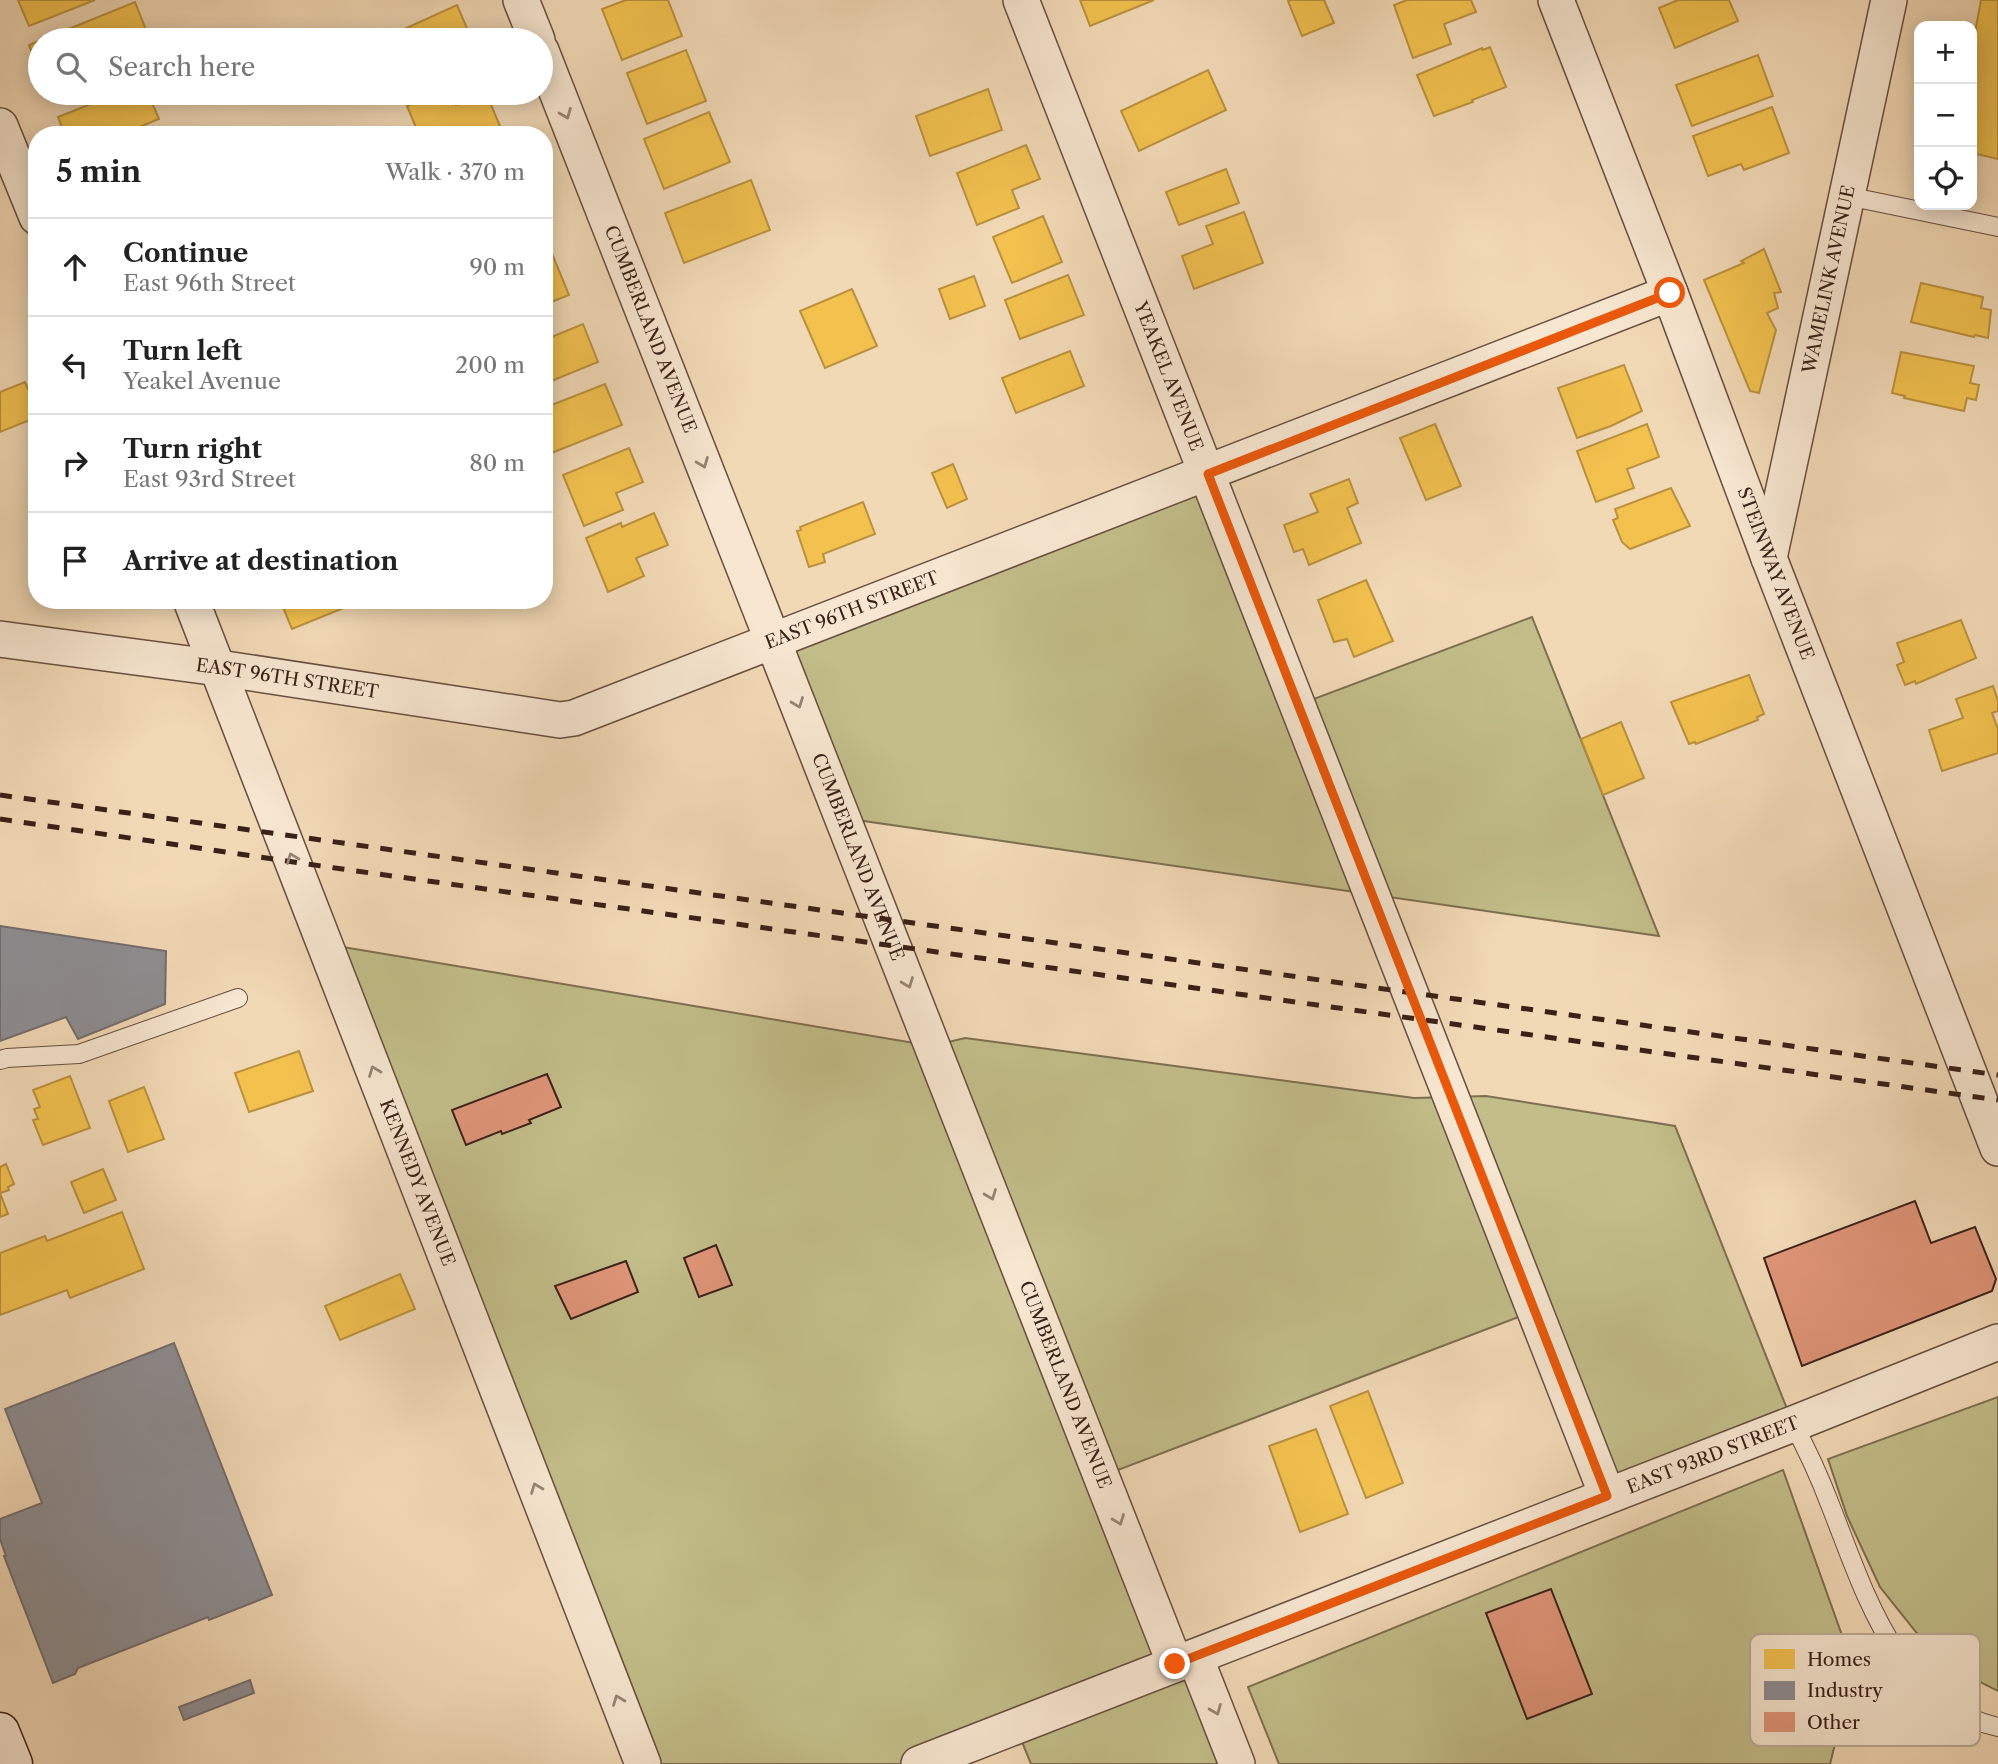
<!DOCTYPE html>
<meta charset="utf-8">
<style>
body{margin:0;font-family:"Libre Caslon Text",serif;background:#f6f6f6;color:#222}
.controls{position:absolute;right:21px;top:21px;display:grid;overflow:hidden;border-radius:14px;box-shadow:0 4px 18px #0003}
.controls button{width:63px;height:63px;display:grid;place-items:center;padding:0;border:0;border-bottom:2px solid #e0e0e0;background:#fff;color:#222;font:35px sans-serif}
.stop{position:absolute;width:21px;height:21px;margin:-16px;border:5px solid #ea580c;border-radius:50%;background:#fff}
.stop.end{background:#ea580c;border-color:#fff;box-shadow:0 2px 7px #0008}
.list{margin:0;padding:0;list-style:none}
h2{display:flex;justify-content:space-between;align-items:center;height:91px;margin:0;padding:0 28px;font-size:30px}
h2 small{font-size:23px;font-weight:400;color:#767676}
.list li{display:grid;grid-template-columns:46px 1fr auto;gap:21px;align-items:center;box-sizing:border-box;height:98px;padding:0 28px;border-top:2px solid #e0e0e0}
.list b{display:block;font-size:26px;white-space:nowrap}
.list p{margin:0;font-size:23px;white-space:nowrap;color:#767676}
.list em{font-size:23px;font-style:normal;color:#767676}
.icon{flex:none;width:38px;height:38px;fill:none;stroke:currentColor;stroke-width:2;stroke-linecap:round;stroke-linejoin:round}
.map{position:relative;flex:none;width:1998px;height:1764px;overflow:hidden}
.search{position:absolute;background:#fff;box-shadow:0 4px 18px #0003;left:28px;top:28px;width:525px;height:77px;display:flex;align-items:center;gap:18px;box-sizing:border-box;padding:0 24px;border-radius:38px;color:#767676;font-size:26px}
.panel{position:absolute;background:#fff;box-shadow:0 4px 18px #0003;left:28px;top:126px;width:525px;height:483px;border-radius:28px}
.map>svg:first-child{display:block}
.green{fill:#c2bd89;stroke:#7e6f50;stroke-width:2}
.homes{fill:#f2c14e;stroke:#bb913e;stroke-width:2}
.industry{fill:#8d8d92;stroke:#746d6d;stroke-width:2}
.building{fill:#e09579;stroke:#3a2117;stroke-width:2}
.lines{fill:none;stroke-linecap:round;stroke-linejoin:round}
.service-casing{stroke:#684f3f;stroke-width:20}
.minor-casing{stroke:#684f3f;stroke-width:38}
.secondary-casing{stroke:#3a2117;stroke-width:41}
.service{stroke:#f7e6d0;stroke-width:18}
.minor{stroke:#f7e6d0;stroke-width:35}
.secondary{stroke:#f7e6d0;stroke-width:38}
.rail{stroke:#3a2117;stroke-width:5;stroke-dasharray:12 12;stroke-linecap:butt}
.oneway{stroke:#988474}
.route{stroke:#ea580c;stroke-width:9}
.labels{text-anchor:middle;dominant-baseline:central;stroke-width:7;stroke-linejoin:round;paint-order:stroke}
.street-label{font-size:18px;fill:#3a2117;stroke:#f7e6d0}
.key{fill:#f7e6d0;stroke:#beab98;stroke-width:2}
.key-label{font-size:19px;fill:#3a2117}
</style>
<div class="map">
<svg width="1998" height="1764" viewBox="0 0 1998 1764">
<rect width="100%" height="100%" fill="#f2d9b6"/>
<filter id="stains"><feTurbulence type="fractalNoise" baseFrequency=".00286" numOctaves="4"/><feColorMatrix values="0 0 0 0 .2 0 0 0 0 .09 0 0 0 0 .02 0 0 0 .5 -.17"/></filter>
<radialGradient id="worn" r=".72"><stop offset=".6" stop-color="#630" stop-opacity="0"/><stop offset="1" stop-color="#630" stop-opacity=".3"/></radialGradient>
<g class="green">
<path d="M 1207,474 L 1298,705 L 1532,617 L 1659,936 L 843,818 L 773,639 Z"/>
<path d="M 325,944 L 932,1046 L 965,1038 L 1414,1098 L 1486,1096 L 1675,1126 L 1793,1424 L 1607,1495 L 1534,1311 L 1102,1476 L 1176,1664 L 1237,1764 L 1031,1764 L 1016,1727 L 920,1764 L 643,1764 Z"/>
<path d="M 1998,1397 L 1998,1691 L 1954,1669 L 1916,1632 L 1880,1587 L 1847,1516 L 1828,1459 Z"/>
<path d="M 1783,1470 L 1854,1669 L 1830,1764 L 1279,1764 L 1248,1687 Z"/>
</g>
<g class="homes">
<path d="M 18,0 L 95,0 L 29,26 Z"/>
<path d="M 626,0 L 668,0 L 682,36 L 622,60 L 602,9 Z"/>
<path d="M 1080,0 L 1154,0 L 1090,26 Z"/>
<path d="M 1291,0 L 1324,0 L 1334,23 L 1302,36 L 1288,1 Z"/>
<path d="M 1407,0 L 1471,0 L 1476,12 L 1444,24 L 1451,44 L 1413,58 L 1394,5 Z"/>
<path d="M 1678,0 L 1729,0 L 1738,21 L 1675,48 L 1659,8 Z"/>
<path d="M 1981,0 L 1998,0 L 1998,159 L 1972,153 L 1972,48 Z"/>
<path d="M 135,2 L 150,40 L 40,40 L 40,74 L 29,45 Z"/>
<path d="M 457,5 L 472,40 L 393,40 L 391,35 Z"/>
<path d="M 1490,47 L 1506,87 L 1472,100 L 1473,102 L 1434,116 L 1417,75 L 1482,48 L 1483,50 Z"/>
<path d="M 686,50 L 706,101 L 647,124 L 627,73 Z"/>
<path d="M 1758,55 L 1773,96 L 1692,126 L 1676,85 Z"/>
<path d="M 1208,70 L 1226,110 L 1139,151 L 1121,111 Z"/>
<path d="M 988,89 L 1002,130 L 930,156 L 916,116 Z"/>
<path d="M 118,93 L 148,93 L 159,119 L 120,135 L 65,135 L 58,117 Z"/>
<path d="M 439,93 L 451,93 L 456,105 L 486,93 L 500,126 L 480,135 L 419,135 L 407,106 Z"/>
<path d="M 1772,107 L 1789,153 L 1744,170 L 1741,164 L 1708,176 L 1693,136 Z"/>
<path d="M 709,112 L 730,162 L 664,189 L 644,139 Z"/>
<path d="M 1026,145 L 1040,179 L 1012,190 L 1019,208 L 977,225 L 957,173 Z"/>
<path d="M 1226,169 L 1239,203 L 1179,225 L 1166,192 Z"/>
<path d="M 751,180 L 770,230 L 684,263 L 665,213 Z"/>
<path d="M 1244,212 L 1263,263 L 1194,289 L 1182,256 L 1213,244 L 1206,226 Z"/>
<path d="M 1043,216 L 1062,262 L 1012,283 L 993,237 Z"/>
<path d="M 1764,249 L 1781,292 L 1774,293 L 1778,308 L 1767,313 L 1776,330 L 1759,393 L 1750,391 L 1704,280 L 1744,263 L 1741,261 Z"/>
<path d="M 553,256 L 569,295 L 544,305 L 544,259 Z"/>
<path d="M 1068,275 L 1084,315 L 1020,339 L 1005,300 Z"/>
<path d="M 974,276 L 985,306 L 950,319 L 939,289 Z"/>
<path d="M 1921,283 L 1983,297 L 1981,308 L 1991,310 L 1988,338 L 1975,335 L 1974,337 L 1911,322 Z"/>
<path d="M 852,289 L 877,346 L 825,368 L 800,311 Z"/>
<path d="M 583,324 L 598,362 L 544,384 L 544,340 Z"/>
<path d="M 1070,351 L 1084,386 L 1016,413 L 1002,378 Z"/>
<path d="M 1901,352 L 1974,366 L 1970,383 L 1979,385 L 1976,400 L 1967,398 L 1964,411 L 1904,398 L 1905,396 L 1892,393 Z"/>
<path d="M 1624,365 L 1642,411 L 1611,426 L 1577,438 L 1558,388 Z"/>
<path d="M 25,382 L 37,410 L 37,417 L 0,432 L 0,392 Z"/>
<path d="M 605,384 L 622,425 L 544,456 L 544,408 Z"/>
<path d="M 1435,424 L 1461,486 L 1426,500 L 1400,438 Z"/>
<path d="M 1647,424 L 1659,457 L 1627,469 L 1634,488 L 1596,502 L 1577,451 Z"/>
<path d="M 629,448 L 643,482 L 616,493 L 623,510 L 584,526 L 563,475 Z"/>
<path d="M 953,464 L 967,499 L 947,508 L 932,473 Z"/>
<path d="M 1349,479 L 1358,503 L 1347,508 L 1361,543 L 1309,565 L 1303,549 L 1294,552 L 1284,525 L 1318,512 L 1310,494 Z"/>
<path d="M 1671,488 L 1690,526 L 1630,549 L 1622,542 L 1613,520 L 1618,518 L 1615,509 Z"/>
<path d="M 863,502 L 875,534 L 823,554 L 825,562 L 809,567 L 797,531 L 801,530 L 800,527 Z"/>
<path d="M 654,513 L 668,545 L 636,558 L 644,576 L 608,592 L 586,538 L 621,523 L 622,527 Z"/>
<path d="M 1366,580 L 1393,641 L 1354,657 L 1347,639 L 1334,642 L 1318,600 Z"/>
<path d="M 280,600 L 355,600 L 356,603 L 292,629 Z"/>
<path d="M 1961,620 L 1976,658 L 1916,684 L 1915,681 L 1905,685 L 1897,665 L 1904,662 L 1897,643 Z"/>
<path d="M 1749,675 L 1764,714 L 1757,717 L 1758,720 L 1696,744 L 1695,742 L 1689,744 L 1671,702 Z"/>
<path d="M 1993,686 L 1998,701 L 1998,711 L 1992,713 L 1998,729 L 1998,753 L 1942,771 L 1929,730 L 1963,718 L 1956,699 Z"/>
<path d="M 1621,722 L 1644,778 L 1603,795 L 1581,739 Z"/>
<path d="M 299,1051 L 313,1091 L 249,1112 L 235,1073 Z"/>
<path d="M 70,1076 L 90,1128 L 43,1145 L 33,1120 L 38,1119 L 34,1109 L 40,1107 L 33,1090 Z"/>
<path d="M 144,1087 L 164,1139 L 128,1152 L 109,1101 Z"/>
<path d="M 6,1164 L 14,1184 L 8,1187 L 9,1190 L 0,1193 L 8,1214 L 0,1217 L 0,1167 Z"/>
<path d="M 103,1169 L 116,1200 L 84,1213 L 71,1182 Z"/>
<path d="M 122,1212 L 144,1269 L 70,1298 L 67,1290 L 0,1315 L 0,1253 L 45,1236 L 47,1241 Z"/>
<path d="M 400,1274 L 415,1309 L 340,1340 L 325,1306 Z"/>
<path d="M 1368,1391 L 1403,1483 L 1366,1498 L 1330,1406 Z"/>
<path d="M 1316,1429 L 1348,1514 L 1300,1532 L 1269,1446 Z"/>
</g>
<g class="industry">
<path d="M 0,926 L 166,951 L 165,1004 L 78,1039 L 66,1017 L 0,1041 Z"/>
<path d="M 174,1343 L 272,1595 L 209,1620 L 208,1617 L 78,1668 L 75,1674 L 53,1683 L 4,1556 L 6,1556 L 0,1539 L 0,1519 L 42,1503 L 5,1409 Z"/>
<path d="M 250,1680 L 254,1693 L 184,1720 L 179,1707 Z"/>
</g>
<g class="building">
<path d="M 547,1074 L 561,1107 L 529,1120 L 531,1123 L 502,1134 L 501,1131 L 466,1145 L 452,1110 Z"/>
<path d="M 1915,1201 L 1931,1243 L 1975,1227 L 1996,1279 L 1992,1291 L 1802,1366 L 1764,1258 Z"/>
<path d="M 716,1245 L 732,1285 L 699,1297 L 684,1258 Z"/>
<path d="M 626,1261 L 638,1292 L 571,1319 L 555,1286 Z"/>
<path d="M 1551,1589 L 1592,1694 L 1527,1719 L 1486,1613 Z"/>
</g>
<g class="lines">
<g class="service-casing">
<g id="service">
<path d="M 1847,196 L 1998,227"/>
<path d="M 0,1060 L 7,1058 L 79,1054 L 238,998"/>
<path d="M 1793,1424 C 1808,1451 1820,1478 1831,1507 C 1864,1590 1897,1705 1998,1727"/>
</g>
</g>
<g class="minor-casing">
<g id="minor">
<path d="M 521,0 L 537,40"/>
<path id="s1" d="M 1021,0 L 1607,1495"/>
<path id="s2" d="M 1556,0 L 1670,293 L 1769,558 L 1998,1148"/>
<path id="s3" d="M 541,51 L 1175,1664"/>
<path d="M 0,126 L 37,217"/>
<path id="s4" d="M 1769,558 L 1889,0"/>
<path id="s5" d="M 191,600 L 643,1764"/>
<path id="s6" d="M 0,639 L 219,668 L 560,720 L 574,718 L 1670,293"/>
<path d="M 1195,1657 L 1237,1764"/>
<path id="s7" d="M 919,1764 L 1798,1422 L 1998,1342"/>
</g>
</g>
<g class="secondary-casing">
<path id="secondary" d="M 0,1732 L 13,1764"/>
</g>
<use href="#service" class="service"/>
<use href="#minor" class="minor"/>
<use href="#secondary" class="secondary"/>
<g class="rail">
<path d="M 0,795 L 1998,1075"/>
<path d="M 0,819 L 335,868 L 1998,1100"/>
</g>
</g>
<defs><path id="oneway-chevron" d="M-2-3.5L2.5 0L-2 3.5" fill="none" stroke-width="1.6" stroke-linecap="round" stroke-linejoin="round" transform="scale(1.75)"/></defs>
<g class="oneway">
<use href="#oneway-chevron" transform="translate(566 114) rotate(68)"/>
<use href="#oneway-chevron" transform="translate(703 463) rotate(68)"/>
<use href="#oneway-chevron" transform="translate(798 703) rotate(69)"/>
<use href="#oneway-chevron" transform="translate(292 858) rotate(-111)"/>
<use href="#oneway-chevron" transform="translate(908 983) rotate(69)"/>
<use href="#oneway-chevron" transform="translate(374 1071) rotate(-111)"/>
<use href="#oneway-chevron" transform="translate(991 1195) rotate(69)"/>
<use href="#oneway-chevron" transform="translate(536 1488) rotate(-111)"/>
<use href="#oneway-chevron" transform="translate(1119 1520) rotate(69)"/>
<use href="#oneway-chevron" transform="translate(618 1700) rotate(-111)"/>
<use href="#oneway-chevron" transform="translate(1216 1710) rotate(68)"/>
</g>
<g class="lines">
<path class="route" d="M 1175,1664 L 1607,1496 L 1208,474 L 1670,293"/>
</g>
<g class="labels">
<g class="street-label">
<text stroke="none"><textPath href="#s4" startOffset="285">WAMELINK AVENUE</textPath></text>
<text stroke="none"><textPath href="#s3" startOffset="299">CUMBERLAND AVENUE</textPath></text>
<text stroke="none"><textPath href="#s1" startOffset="404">YEAKEL AVENUE</textPath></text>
<text stroke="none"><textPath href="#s2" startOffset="614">STEINWAY AVENUE</textPath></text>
<text stroke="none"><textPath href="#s6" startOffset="878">EAST 96TH STREET</textPath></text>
<text stroke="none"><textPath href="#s6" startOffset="290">EAST 96TH STREET</textPath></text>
<text stroke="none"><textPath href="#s3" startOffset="866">CUMBERLAND AVENUE</textPath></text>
<text stroke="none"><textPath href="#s5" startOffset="625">KENNEDY AVENUE</textPath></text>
<text stroke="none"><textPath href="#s3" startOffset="1433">CUMBERLAND AVENUE</textPath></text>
<text stroke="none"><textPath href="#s7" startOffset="852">EAST 93RD STREET</textPath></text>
</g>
</g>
<rect x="1750" y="1634" width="230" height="112" rx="10" class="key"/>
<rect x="1764" y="1649" width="31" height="20" fill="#f2c14e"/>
<rect x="1764" y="1681" width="31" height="19" fill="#8d8d92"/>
<rect x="1764" y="1712" width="31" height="20" fill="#e09579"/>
<g class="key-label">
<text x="1807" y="1666">Homes</text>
<text x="1807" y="1697">Industry</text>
<text x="1807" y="1729">Other</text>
</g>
<rect width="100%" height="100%" filter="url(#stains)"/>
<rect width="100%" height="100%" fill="url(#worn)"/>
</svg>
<div class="controls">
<button>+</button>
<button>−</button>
<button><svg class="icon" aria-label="locate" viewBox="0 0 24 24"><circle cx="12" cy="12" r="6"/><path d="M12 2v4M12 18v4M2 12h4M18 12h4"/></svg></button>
</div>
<div class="stop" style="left:1670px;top:293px"></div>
<div class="stop end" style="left:1175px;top:1664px"></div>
<div class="search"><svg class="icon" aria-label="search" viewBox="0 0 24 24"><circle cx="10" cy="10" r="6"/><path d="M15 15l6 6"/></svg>Search here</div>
<section class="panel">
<h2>5 min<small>Walk · 370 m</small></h2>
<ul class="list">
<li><svg class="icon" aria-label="ahead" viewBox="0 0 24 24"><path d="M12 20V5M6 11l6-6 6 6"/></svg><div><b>Continue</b><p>East 96th Street</p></div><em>90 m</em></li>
<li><svg class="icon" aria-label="left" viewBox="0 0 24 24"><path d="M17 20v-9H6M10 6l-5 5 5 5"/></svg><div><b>Turn left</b><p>Yeakel Avenue</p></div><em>200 m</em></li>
<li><svg class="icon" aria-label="right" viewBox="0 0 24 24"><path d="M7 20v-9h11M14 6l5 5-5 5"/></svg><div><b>Turn right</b><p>East 93rd Street</p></div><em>80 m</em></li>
<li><svg class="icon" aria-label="arrive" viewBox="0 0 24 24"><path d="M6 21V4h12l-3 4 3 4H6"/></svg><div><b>Arrive at destination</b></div></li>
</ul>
</section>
</div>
